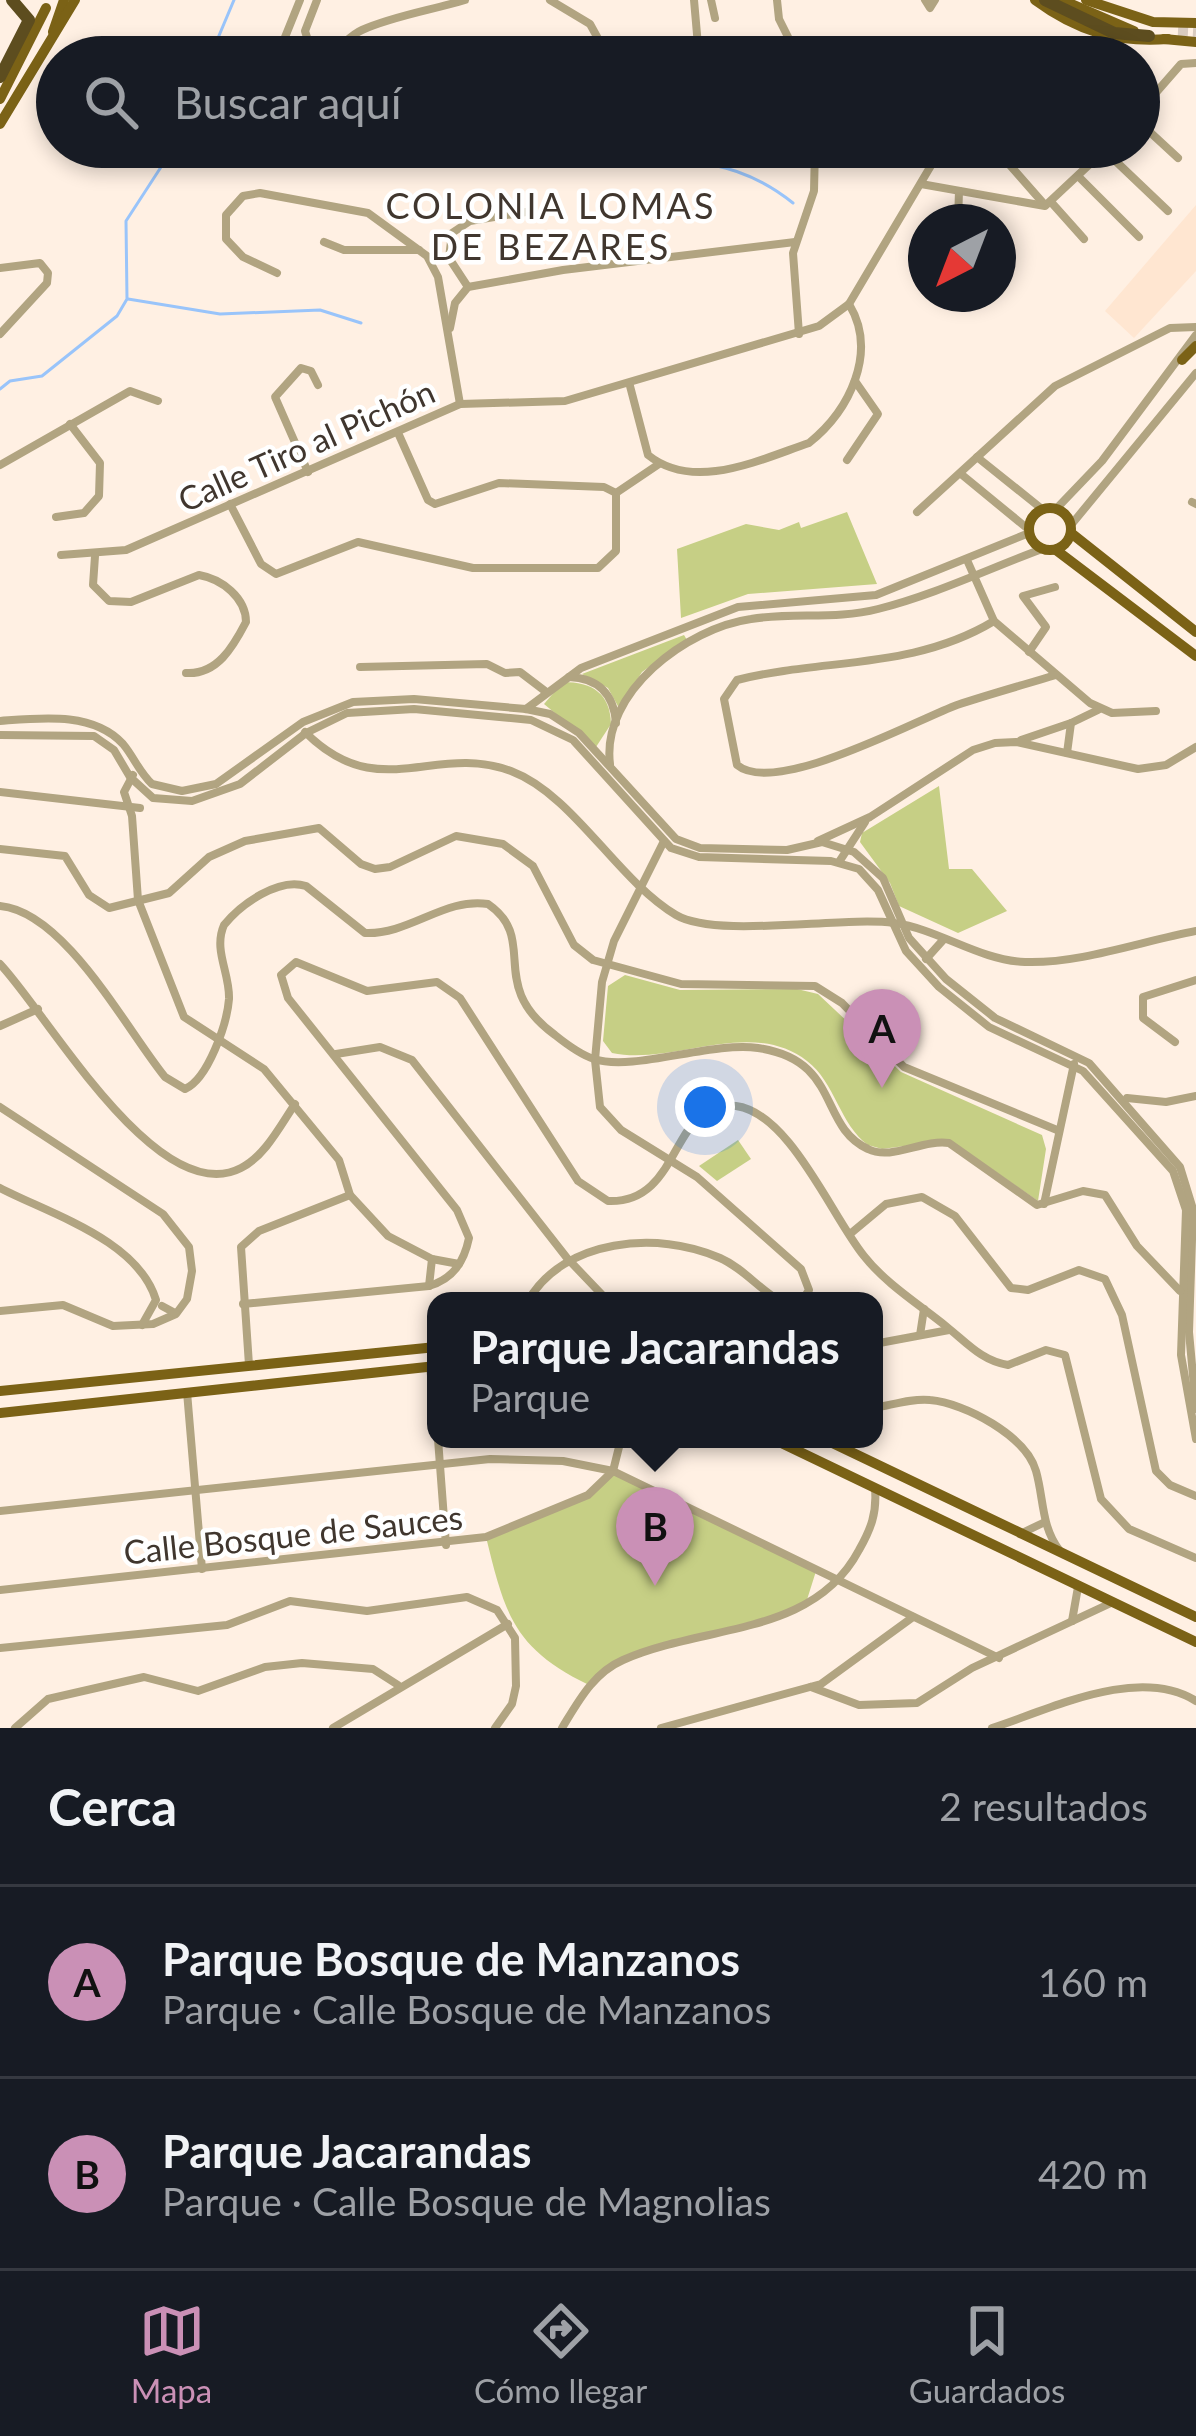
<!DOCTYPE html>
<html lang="es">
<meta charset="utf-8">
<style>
body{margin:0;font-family:Lato,sans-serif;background:#242831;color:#f1f3f6}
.compass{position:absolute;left:908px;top:204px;width:108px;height:108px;border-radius:50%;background:#171b24;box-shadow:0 6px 18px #0003;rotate:222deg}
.you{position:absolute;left:705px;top:1107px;width:42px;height:42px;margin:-30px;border:9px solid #fff;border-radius:50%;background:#1a73e8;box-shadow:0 0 0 18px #1a73e833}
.badge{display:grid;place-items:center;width:78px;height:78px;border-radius:50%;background:#ca90b6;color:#111;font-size:39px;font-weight:700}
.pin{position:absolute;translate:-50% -99px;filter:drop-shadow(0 3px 6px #0008)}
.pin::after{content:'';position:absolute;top:63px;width:42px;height:36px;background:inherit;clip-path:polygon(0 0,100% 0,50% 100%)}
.popup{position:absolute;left:427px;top:1292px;width:456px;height:156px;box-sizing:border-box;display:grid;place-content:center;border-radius:24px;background:#171b24;filter:drop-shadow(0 3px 9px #0005);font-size:39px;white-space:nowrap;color:#9ea1a6}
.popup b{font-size:45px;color:#f1f3f6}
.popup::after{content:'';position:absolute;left:50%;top:100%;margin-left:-24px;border:24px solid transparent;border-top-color:#171b24}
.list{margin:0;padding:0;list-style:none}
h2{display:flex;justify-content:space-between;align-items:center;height:156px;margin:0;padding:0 48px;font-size:51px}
h2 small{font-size:39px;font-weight:400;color:#9ea1a6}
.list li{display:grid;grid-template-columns:78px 1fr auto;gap:36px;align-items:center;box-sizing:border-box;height:192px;padding:0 48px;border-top:3px solid #363941}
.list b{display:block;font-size:45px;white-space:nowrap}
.list p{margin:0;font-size:39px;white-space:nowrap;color:#9ea1a6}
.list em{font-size:39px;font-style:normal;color:#9ea1a6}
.icon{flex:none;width:66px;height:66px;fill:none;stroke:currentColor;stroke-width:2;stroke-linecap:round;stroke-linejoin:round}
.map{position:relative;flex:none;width:1196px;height:1728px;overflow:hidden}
.search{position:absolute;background:#171b24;box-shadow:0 6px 18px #0003;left:36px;right:36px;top:36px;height:132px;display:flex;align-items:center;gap:30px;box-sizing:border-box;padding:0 42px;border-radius:66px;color:#9ea1a6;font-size:45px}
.sheet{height:540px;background:#171b24}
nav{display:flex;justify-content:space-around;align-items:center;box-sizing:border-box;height:168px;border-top:3px solid #363941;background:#171b24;font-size:33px;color:#9ea1a6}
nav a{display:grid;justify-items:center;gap:6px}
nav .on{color:#ca90b6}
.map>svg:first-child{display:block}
.built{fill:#ffe6d1}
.green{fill:#c6cf85}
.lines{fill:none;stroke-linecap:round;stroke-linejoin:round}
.stream{stroke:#99c4fa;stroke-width:3}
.major-tunnel{stroke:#d9cbbf;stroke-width:10;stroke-dasharray:10 5;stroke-linecap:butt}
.minor{stroke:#b1a481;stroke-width:8}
.major{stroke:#7b6216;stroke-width:10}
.highway{stroke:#5d4d1f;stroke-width:12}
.labels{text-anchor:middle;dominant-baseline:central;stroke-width:9;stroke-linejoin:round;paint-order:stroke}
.street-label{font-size:33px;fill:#40362e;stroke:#fff}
.neighbourhood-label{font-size:36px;letter-spacing:3px;fill:#40362e;stroke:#fff}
</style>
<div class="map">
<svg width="1196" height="1728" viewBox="0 0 1196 1728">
<rect width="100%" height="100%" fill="#fff0e3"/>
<path class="built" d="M 1196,205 L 1196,271 L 1134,338 L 1105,311 Z"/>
<g class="green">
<path d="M 847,512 L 877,584 L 748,594 L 681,618 L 677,549 L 746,524 L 779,530 L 799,522 L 801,528 Z"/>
<path d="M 684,635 L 687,640 L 642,672 L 619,708 L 608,688 L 582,674 Z"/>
<path d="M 563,682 C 592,682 610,693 611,724 L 596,747 L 544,704 Z"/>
<path d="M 939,786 L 949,869 L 972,869 L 1007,911 L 958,933 L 899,906 L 890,883 L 860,842 L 862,833 Z"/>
<path d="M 625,975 L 680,990 L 797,989 L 818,994 L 901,1072 L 1042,1135 L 1046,1149 L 1038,1201 L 950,1140 L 882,1149 L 868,1145 C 840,1125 835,1082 807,1061 C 750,1017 674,1066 612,1053 L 603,1041 L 608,986 Z"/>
<path d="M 738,1140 L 751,1159 L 717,1181 L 699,1166 Z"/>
<path d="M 613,1471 L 817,1568 L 805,1606 L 622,1660 L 589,1685 C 513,1648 505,1614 486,1537 L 570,1505 Z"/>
</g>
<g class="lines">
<g class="stream">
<path d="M 210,57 L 234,0"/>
<path d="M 503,147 L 534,147"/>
<path d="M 626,147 C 692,165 737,158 793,203"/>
<path d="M 128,299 L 220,314 L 320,310 L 361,323"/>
<path d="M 0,389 L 10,381 L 42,376 L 117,316 L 127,299 L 126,221 L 174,147"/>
</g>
<path class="major-tunnel" d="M 1178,31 L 1196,32"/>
<g class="minor">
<path d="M 317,0 L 305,31 L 312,53 C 337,60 342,39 362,30 C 393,16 432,10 465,0"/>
<path d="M 550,0 L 590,24 L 601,44 L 597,57"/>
<path d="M 694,0 L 699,57"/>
<path d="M 711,0 L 715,18"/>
<path d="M 777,0 L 779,19 L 798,57"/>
<path d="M 925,0 L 930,8 L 935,0"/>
<path d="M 277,57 L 300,0"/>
<path d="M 1139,112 L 1181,64 L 1196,63"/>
<path d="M 1139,122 L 1178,158"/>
<path d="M 994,147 L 1044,204"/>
<path d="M 1105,151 L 1168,211"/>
<path d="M 1080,178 L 1139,237"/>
<path d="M 921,184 L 1045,206 L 1108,147"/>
<path d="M 1051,202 L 1084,239"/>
<path d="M 958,222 L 959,191"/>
<path d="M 324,242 L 344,250 L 419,250"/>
<path d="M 0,268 L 40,263 L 48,273 L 47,283 L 0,334"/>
<path d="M 277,273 L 243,257 L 226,239 L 226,215 L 243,196 L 260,193 L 368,213 L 427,256 L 438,277 L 460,404"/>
<path d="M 468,287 L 449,258 L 452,233 L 470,221 L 526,212"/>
<path d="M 956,302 L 956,294"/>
<path d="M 450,328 L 455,303 L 468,287 L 563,270 L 795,242"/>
<path d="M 799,334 L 793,253 L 814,191 L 815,147"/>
<path d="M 630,386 L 648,455 C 694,492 759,460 809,443 C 850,410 878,352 849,304"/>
<path d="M 399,435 L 428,500 L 435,504 L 499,483 L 604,487 L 616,493"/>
<path d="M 977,457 L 1042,509"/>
<path d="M 847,460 L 878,414 L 855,381"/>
<path d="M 0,465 L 130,391 L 158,401"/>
<path d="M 308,472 L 275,397 L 301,368 L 311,371 L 318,385"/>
<path d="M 961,474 L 1028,529"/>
<path d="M 616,493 L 659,464"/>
<path d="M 1192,502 L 1196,504"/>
<path d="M 230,504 L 261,564 L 276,574 L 358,542 L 473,568 L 598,568 L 616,551 L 616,493"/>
<path d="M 1056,509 L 1102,461 L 1196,335"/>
<path d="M 917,512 L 1055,386 L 1170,328 L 1196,327"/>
<path d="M 56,517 L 84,513 L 99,496 L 100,463 L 70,424"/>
<path d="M 1071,525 L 1196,373"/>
<path d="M 61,555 L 126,550 L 460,404 L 565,401 L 819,326 L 849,304 L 942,147"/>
<path d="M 95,556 L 93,585 L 109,601 L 131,602 L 199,575 C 222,579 246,598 246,622 C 233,647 217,675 186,673"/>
<path d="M 967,560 L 994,621 L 1090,703 L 1112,713 L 1156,711"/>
<path d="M 994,621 C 913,670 824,658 737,680 L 724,699 L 737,765 C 775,797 914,721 957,705 C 990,694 1023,685 1056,675"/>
<path d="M 1029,652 L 1046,627 L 1023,596 L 1055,587"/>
<path d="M 360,667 L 487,664 L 505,673 L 520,672 L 545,691"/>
<path d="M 569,677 C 598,678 614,694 616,723"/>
<path d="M 526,709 L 581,668 L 738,607 L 876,595 L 1029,533"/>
<path d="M 0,721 C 39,718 93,711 123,744 C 134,757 139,772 152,784 L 182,791 L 216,784 L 303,722 L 353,702 L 414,699 L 526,709 L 550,714 L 579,733 L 676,839 L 700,848 L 787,850 L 822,842 L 854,852 L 883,878 L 909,938 L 946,979 L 995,1018 L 1089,1063 L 1180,1167 L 1193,1209 L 1189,1332 L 1196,1409"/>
<path d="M 305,732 C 379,806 434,742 511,771 C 574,795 617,880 676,915 C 717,939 841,916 894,923 C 939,929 978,960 1025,962 C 1080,964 1142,941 1196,931"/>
<path d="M 0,735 L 94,736 L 114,750 L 130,777 L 153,798 L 192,801 L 240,784 L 306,733 L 347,713 L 414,709 L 531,720 L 573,740 L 671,848 L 699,857 L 831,861 L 859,869 L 878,890 L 906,951 L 939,987 L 989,1027 L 1083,1071 L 1173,1171 L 1186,1210 L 1181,1355 L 1196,1439"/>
<path d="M 1021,740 L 1071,723"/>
<path d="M 1067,753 L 1071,723 L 1098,710"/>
<path d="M 610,764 C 601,692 687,628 751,619 C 793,612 836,620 878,609 C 934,595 988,569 1042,549"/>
<path d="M 133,775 L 124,792 L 132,816 L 138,900 L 184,1017 L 264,1069 L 339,1160 L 350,1195 L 388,1236 L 432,1259 L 459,1264"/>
<path d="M 0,792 L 140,808"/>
<path d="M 664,841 L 614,941 L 602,982 L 595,1060 L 600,1107 L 621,1130 L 697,1177 L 801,1269 L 809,1290 L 802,1301"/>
<path d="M 818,841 L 870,817 L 973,750 L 995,743 L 1016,742 L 1138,769 L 1166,765 L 1196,747"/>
<path d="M 0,849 L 65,856 L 89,895 L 109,908 L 169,893 L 209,857 L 245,841 L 319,828 L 361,864 L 375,869 L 390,867 L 456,836 L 503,844 L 533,866 L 574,945 L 593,960 L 681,984 L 815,986 L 842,1003 L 904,1067 L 1057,1130"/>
<path d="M 839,862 L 865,822"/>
<path d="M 0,906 C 65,912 126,1029 165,1077 L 185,1089 C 208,1079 227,1024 229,999 C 230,973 213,950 224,925 C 241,904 279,877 306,886 L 365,933 C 409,935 445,897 488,904 C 540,940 485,984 555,1035 C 565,1043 581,1055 594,1059 C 633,1072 712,1041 758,1048 C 841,1060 818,1126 868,1149 C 892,1161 922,1139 949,1143 L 1037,1205 L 1083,1191 L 1105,1195 L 1137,1246 L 1180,1291"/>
<path d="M 926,959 L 944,939"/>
<path d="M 0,964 C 47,1013 158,1211 241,1168 C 265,1156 280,1126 295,1104"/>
<path d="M 0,1026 L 38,1009"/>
<path d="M 1175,1042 L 1143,1018 L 1143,997 L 1196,980"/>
<path d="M 336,1054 L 380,1047 L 412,1060 L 567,1258 L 608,1301"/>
<path d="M 1127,1098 L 1166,1102 L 1196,1096"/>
<path d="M 0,1107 L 163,1214 L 189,1247 L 192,1271 L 187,1299 L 176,1314 L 153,1324 L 113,1326 L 63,1305 L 0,1311"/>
<path d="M 0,1188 C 50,1214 138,1240 156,1300 L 142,1325"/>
<path d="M 1044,1204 L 1074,1064"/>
<path d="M 850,1234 L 886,1204 L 922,1197 L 955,1216 L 1011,1288 L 1028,1290 L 1079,1270 L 1105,1279 L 1122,1315 L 1156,1471 L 1170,1485 L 1196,1496"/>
<path d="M 429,1286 L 432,1259"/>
<path d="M 528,1301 C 563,1239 658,1230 720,1258 C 743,1268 759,1289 780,1301"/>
<path d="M 243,1304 L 429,1286 C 453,1279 464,1262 469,1238 L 457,1210 L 288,998 L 281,975 L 296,962 L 367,991 L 437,982 L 460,998 L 578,1181 L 608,1201 C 684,1204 669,1097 736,1106 C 790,1113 832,1217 864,1256 C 886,1284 920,1305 947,1327 C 967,1343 982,1361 1008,1365 L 1046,1350 L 1065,1355 L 1101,1499 L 1129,1529 L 1196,1558"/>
<path d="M 162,1306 L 175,1313"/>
<path d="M 920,1335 L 924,1309"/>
<path d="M 874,1344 L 949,1330"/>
<path d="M 249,1365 L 241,1247 L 259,1231 L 350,1195"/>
<path d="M 430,1366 L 436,1424"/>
<path d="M 187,1392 L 202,1569"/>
<path d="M 874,1408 C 892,1405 912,1398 930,1400 C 965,1403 1026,1436 1036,1471 C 1044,1499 1041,1527 1060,1551"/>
<path d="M 438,1439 L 446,1545"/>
<path d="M 0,1511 L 490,1459 L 563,1461 L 613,1471 L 999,1658"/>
<path d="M 1020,1534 L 1045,1522"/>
<path d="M 0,1590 L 486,1537 L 588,1495 L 613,1471 L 621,1439"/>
<path d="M 1072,1621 L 1078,1587"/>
<path d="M 0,1648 L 227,1625 L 290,1601 L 367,1611 L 467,1597 L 497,1610 L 515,1638 L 516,1686 L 512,1704 L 495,1728"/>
<path d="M 811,1687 L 859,1705 L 917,1703 L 972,1668 L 1111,1603"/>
<path d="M 15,1728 L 48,1699 L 144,1677 L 198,1691 L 265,1667 L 302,1663 L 373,1669 L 398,1685"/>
<path d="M 333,1728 L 508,1624"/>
<path d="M 562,1728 C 578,1702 593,1673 623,1660 C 704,1624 813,1637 859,1550 C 871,1529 877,1513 875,1489"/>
<path d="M 661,1728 L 821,1684 L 913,1617"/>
<path d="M 992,1728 C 1051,1709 1138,1665 1196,1701"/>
</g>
<g class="major">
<path d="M 1035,0 C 1077,31 1117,43 1168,39"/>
<path d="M 1062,0 L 1134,31"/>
<path d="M 1086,0 L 1153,22 L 1196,23"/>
<path d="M 53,32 L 64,0"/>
<path d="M 1164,39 L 1196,42"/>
<path d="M 0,99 L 46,8"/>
<path d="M 0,124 L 75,0"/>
<path d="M 1182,360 L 1196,346"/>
<circle cx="1050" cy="529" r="21"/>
<path d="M 1071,533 L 1196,632"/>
<path d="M 1056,550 L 1196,656"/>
<path d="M 0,1391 L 436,1347"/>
<path d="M 0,1413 L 436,1366"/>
<path d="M 773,1439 L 1196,1642"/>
<path d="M 824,1439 L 1196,1617"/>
</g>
<g class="highway">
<path d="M 1045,0 L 1114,33 L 1149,36"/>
<path d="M 0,77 L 29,20 L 12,0"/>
</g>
</g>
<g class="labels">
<g class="street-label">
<text transform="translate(306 445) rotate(-24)">Calle Tiro al Pichón</text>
<text transform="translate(293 1534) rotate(-6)">Calle Bosque de Sauces</text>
</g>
<g class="neighbourhood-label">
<text x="551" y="205">COLONIA LOMAS<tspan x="551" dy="41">DE BEZARES</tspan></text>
</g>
</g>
</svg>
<svg class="compass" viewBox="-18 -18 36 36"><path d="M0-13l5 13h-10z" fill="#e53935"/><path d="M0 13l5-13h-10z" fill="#9ea1a6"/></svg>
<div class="you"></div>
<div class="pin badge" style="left:882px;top:1088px">A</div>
<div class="pin badge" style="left:655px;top:1586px">B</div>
<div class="popup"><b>Parque Jacarandas</b>Parque</div>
<div class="search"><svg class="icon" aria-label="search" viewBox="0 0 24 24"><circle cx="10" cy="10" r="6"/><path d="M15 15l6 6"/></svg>Buscar aquí</div>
</div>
<section class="sheet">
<h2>Cerca<small>2 resultados</small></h2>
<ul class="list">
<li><span class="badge">A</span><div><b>Parque Bosque de Manzanos</b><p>Parque · Calle Bosque de Manzanos</p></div><em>160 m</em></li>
<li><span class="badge">B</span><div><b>Parque Jacarandas</b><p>Parque · Calle Bosque de Magnolias</p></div><em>420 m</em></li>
</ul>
</section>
<nav>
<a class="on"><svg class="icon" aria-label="map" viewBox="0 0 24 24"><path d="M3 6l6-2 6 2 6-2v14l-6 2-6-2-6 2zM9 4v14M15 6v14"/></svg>Mapa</a>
<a><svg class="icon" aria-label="directions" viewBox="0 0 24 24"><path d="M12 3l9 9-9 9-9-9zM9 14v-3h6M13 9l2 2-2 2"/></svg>Cómo llegar</a>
<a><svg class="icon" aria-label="saved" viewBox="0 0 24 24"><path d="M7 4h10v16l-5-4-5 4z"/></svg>Guardados</a>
</nav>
